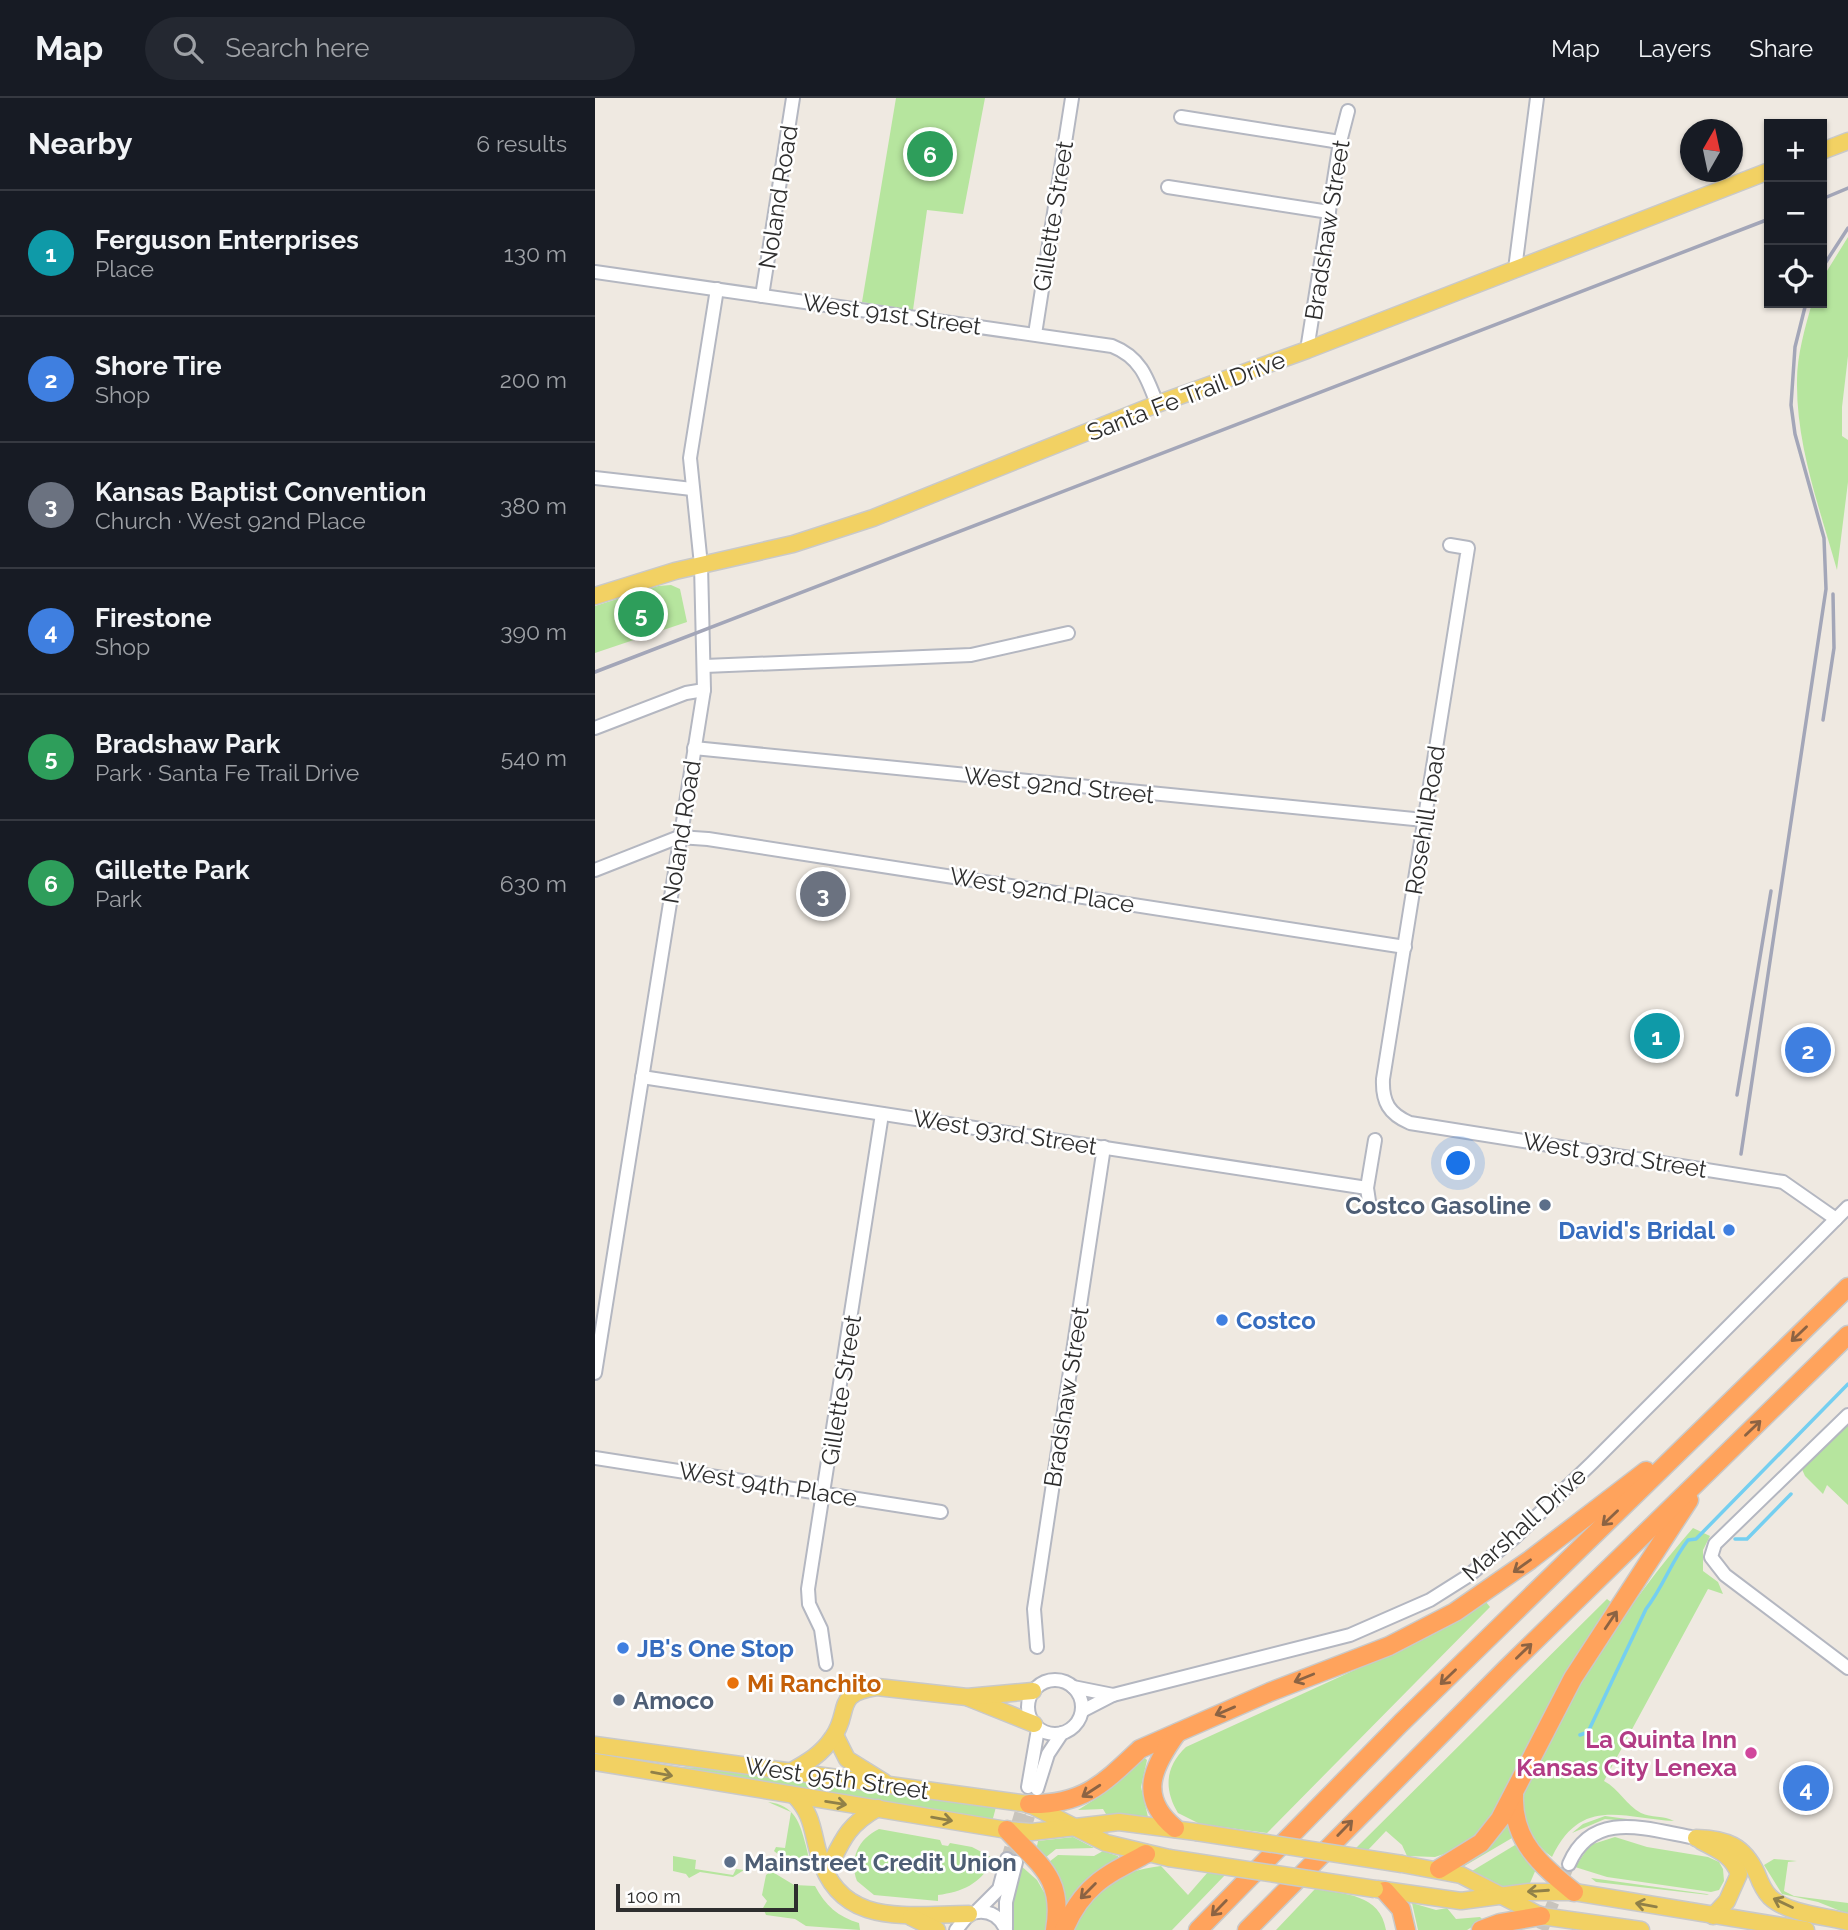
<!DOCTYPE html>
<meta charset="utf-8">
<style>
body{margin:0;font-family:Raleway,sans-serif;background:#242831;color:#f1f3f6}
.controls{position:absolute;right:21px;top:21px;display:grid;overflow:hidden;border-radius:0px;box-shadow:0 2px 5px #0004}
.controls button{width:63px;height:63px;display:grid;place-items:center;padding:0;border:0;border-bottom:2px solid #363941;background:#171b24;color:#f1f3f6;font:35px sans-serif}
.compass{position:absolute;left:1085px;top:21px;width:63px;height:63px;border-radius:50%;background:#171b24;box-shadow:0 2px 5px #0004;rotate:9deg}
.scale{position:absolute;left:21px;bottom:18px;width:182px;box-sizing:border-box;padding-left:7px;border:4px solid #2e2e2e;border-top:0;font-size:19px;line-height:24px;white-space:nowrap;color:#2e2e2e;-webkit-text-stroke:5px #fff;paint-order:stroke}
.you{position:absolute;left:864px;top:1066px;width:24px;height:24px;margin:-18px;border:5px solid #fff;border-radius:50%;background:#1a73e8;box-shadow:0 0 0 10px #1a73e833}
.badge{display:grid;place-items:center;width:46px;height:46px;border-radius:50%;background:#b45309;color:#fff;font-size:23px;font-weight:700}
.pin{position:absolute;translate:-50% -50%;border:4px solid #fff;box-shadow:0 2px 7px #0006}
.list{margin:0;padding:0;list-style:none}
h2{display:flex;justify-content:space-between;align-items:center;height:91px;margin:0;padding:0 28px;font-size:30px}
h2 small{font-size:23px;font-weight:400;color:#9ea1a6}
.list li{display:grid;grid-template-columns:46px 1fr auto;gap:21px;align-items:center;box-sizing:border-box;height:126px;padding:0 28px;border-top:2px solid #363941}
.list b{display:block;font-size:26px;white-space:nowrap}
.list p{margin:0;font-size:23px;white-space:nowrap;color:#9ea1a6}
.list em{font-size:23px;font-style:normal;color:#9ea1a6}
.icon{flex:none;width:38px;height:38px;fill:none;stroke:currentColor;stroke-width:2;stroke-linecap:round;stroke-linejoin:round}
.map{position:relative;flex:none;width:1253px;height:1832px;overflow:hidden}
header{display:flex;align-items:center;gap:42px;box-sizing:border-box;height:98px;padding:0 35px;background:#171b24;border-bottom:2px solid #363941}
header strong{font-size:33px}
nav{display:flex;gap:38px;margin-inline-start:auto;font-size:24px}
.search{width:490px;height:63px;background:#242831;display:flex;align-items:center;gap:18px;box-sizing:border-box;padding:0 24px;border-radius:38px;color:#9ea1a6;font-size:26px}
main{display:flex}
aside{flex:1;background:#171b24}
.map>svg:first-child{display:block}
.green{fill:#b6e59e}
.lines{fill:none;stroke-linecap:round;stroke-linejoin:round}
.stream{stroke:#75cff0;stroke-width:3.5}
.minor-tunnel{stroke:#c8c4bd;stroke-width:12;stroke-dasharray:12 6;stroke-linecap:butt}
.minor-casing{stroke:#b4b7c1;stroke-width:16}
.major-casing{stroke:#c9c9c9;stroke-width:19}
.highway-casing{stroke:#c9c9c9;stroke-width:21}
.minor{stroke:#fff;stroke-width:12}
.major{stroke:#f2d163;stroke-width:16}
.highway{stroke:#ffa35c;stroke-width:18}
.rail{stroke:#a3a6b8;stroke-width:3.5}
.major-bridge-casing{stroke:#c9c9c9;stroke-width:19;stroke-linecap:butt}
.major-bridge{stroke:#f2d163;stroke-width:16}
.oneway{stroke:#8c6343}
.oneway2{stroke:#908048}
.service-dot{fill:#5c6f8a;stroke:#fff;stroke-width:2.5}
.shop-dot{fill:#3f7fe0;stroke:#fff;stroke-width:2.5}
.food-dot{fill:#e8710a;stroke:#fff;stroke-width:2.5}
.hotel-dot{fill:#d1479c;stroke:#fff;stroke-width:2.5}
.labels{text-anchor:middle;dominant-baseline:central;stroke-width:5;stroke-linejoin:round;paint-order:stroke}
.street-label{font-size:24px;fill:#2e2e2e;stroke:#fff}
.service-label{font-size:24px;font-weight:bold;fill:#4e5e75;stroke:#fff;text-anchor:start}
.shop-label{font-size:24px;font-weight:bold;fill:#366cbe;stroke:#fff;text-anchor:start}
.food-label{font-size:24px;font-weight:bold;fill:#c56008;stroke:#fff;text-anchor:start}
.hotel-label{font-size:24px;font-weight:bold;fill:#b23c85;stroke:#fff;text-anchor:end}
</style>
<header>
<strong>Map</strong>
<div class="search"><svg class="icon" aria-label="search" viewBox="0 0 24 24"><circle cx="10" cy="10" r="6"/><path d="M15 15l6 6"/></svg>Search here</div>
<nav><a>Map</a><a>Layers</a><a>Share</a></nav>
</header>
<main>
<aside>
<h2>Nearby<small>6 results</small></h2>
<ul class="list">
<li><span class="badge" style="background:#0f9aa8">1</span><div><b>Ferguson Enterprises</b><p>Place</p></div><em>130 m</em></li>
<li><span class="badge" style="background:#3f7fe0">2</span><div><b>Shore Tire</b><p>Shop</p></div><em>200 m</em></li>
<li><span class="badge" style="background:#6b7280">3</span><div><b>Kansas Baptist Convention</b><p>Church · West 92nd Place</p></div><em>380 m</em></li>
<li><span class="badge" style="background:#3f7fe0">4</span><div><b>Firestone</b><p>Shop</p></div><em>390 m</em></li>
<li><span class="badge" style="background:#2e9e5b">5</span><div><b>Bradshaw Park</b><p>Park · Santa Fe Trail Drive</p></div><em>540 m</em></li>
<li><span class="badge" style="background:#2e9e5b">6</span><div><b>Gillette Park</b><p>Park</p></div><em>630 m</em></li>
</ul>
</aside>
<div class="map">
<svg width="1253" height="1832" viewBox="0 0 1253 1832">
<rect width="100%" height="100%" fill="#efe9e1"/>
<g class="green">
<path d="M 301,0 L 390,0 L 368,116 L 332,112 L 318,212 L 267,204 Z"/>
<path d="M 1253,139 L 1253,258 L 1247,309 L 1247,338 L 1253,342 L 1253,384 L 1242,472 C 1225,411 1201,347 1202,283 C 1202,257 1210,230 1217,205 L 1227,205 L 1227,181 Z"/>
<path d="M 63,488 L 76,487 L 85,491 L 92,524 L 0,555 L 0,508 Z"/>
<path d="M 1253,1326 L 1253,1407 L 1232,1387 L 1228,1396 L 1210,1378 L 1206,1369 Z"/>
<path d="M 1098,1430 L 1115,1438 L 1108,1452 L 1108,1473 L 1123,1484 L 1128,1496 L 1113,1491 L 1009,1683 C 1024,1691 1031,1707 1046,1715 C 1056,1720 1069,1717 1079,1723 C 1027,1720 986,1698 957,1759 C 936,1744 925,1721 929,1694 C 973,1599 1029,1509 1098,1430 Z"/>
<path d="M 1012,1501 L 1017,1505 L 955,1604 L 896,1722 L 874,1745 L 858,1753 L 840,1759 L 812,1758 L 807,1747 L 791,1733 L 773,1752 L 761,1750 Z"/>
<path d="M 891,1504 L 895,1509 L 672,1735 L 605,1726 L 583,1715 C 568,1690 571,1668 591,1649 L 810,1549 Z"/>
<path d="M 547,1658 L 552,1662 L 546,1689 L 553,1719 L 511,1716 L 508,1711 L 483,1712 L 505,1698 Z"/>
<path d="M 86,1669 L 133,1671 L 401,1709 L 397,1724 L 86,1672 Z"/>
<path d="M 173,1704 C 200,1707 205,1725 211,1748 C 213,1757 215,1762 213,1770 L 201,1771 L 179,1753 L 181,1749 L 190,1750 L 196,1714 Z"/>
<path d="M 1010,1718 L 1077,1727 L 1010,1721 L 977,1735 L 988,1726 Z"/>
<path d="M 912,1725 L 917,1740 L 866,1770 L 867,1763 Z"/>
<path d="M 284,1731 L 345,1742 L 347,1747 L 353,1748 L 355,1745 L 377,1749 L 398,1760 L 397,1764 C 385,1786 367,1794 343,1797 L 343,1803 L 279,1797 L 262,1783 C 254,1761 263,1741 284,1731 Z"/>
<path d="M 478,1739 L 499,1750 L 461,1751 L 450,1760 L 441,1753 L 443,1743 Z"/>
<path d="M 1020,1739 L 1052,1749 L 1113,1759 L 1124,1764 L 1128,1771 L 1129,1783 L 1124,1792 L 1116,1794 L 1012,1779 L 980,1769 L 995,1747 Z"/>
<path d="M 920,1747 L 941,1771 L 935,1785 L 907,1789 L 877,1773 Z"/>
<path d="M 508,1753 L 523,1758 L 523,1764 L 471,1813 L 454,1764 L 463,1757 L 499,1758 Z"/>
<path d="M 78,1758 L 101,1762 L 100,1771 L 138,1777 L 141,1771 L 149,1772 L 138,1779 L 105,1774 L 94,1780 L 91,1776 L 78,1773 Z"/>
<path d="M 1179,1761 L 1202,1763 L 1193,1764 L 1189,1793 L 1199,1798 L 1253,1805 L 1253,1816 L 1223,1804 L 1187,1796 L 1169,1767 Z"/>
<path d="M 425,1767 L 442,1782 L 454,1803 L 452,1832 L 418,1832 L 416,1804 Z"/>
<path d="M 566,1768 L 593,1797 L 613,1774 L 630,1777 L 577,1832 L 475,1832 C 498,1791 519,1774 566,1768 Z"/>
<path d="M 176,1773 L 199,1787 L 220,1788 C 230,1807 243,1819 264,1825 L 265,1832 L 211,1828 L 200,1821 L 171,1817 L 168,1810 L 172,1803 L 167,1797 L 171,1777 Z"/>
<path d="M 996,1780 L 1112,1796 L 1114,1797 L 1001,1784 Z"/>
<path d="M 720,1791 C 750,1796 785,1796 791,1832 L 681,1832 Z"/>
<path d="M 817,1805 L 841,1812 L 852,1810 L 861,1821 L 885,1819 L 888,1822 L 872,1832 L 823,1832 Z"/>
</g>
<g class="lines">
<g class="stream">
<path d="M 1140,1441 L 1152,1441 L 1196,1396"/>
<path d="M 985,1637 L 993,1634 L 1051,1511 C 1068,1489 1076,1464 1093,1442 L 1101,1441 L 1253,1286"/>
</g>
<g class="minor-tunnel">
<path d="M 412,1761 L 433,1689"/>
<path d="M 421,1764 L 439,1700"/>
<path d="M 947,1832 L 974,1766"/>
</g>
<g class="minor-casing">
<g id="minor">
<path d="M 586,19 L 745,44"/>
<path d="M 573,89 L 734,114"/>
<path d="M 920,171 L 942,0"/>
<path d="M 0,174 L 517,248 C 545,259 552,279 562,306"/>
<path d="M 167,198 L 198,0"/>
<path d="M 440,236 L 477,0"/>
<path d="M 712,252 L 745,44 L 753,13"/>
<path d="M 0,380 L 97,391"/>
<path d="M 855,447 L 873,450 L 788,981 C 787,1004 794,1016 815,1025 L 1188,1084 L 1241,1121"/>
<path d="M 110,568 L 376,557 L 473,535"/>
<path d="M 0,630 L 91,595 L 109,592"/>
<path d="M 99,650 L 829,722"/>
<path d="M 0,772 L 84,739 L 113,741 L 810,849"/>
<path d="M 47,979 L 772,1090"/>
<path d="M 775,1110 L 772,1090 L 780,1042"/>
<path d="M 0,1275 L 109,592 L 106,467 L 95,360 L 122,191"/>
<path d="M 1253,1317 L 1120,1446 L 1116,1459 L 1130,1477 L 1253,1570"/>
<path d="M 0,1360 L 346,1414"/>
<path d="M 442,1549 L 439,1511 L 509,1049"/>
<path d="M 231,1566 L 226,1531 L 214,1506 L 213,1491 L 287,1016"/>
<circle cx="460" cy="1609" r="27"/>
<path d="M 478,1589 L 518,1597"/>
<path d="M 487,1613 L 518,1597 L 755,1537 L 835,1502 L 873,1478 L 920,1439 L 997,1365 L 1253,1109"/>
<path d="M 433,1689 L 443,1631"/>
<path d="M 442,1691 L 453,1656 L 467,1635"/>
<path d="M 974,1766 C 998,1710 1054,1732 1101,1740"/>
<path d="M 381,1814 L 404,1791 L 412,1761"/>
<path d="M 411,1829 L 411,1804 L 421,1764"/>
<path d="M 361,1832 L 374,1816 C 391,1810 404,1816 411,1832"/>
</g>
</g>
<g class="major-casing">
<g id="major">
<path d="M 1227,53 L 1253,43"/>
<path d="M 0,498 L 80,473 L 198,446 L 278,420 L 562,306 L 712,252 L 1174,73"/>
<path d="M 374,1600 L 439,1626"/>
<path d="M 240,1637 L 252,1661 L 289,1684"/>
<path d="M 0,1647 L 434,1706 L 511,1745 L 574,1760"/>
<path d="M 0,1664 L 412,1732 L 437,1734 L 524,1724 L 601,1734"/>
<path d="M 195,1674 C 213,1664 227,1656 238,1639 C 256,1614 238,1595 282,1589 L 372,1599 L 438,1593"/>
<path d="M 200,1698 C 218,1717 217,1733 224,1757 C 245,1831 313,1816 374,1816"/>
<path d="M 1101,1740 C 1131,1741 1149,1747 1162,1776 C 1165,1784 1169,1793 1175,1799 C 1193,1816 1230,1818 1253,1824"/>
<path d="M 1106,1743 C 1123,1752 1137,1757 1144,1776 L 1132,1803 L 1118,1818"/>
<path d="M 807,1766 L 866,1777 L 946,1818 L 1046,1832"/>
<path d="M 232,1773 C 247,1743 252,1727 283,1710"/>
<path d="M 782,1791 L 866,1803 L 934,1794 L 979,1794 L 1211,1832"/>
<path d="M 316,1819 L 342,1832"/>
</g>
</g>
<g class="highway-casing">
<g id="highway">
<path d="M 919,1697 C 917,1743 946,1767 979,1794"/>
<path d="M 434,1706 C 488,1707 508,1686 545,1651 L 675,1594 L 794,1548 L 860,1514 L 935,1462 L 1051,1373"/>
<path d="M 580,1730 C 542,1699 558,1668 582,1635"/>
<path d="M 412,1732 C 444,1767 469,1779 460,1832"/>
<path d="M 844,1771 L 886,1745 L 905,1721 L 978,1580 L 1094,1402"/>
<path d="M 790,1793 L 806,1811 L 811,1832"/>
<path d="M 469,1832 C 487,1788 511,1777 551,1756"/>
<path d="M 603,1832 L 806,1625 L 1253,1189"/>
<path d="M 652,1832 L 912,1570 L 1253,1237"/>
<path d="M 886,1832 L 905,1825 L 946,1818"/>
</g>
</g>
<use href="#minor" class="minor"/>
<use href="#major" class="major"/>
<use href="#highway" class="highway"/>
<g class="rail">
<path d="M 1227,101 L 1253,90"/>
<path d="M 1227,170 L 1253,130"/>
<path d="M 0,574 L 1174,121"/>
<path d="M 1228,622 L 1239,550 L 1238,496"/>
<path d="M 1142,997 L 1176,793"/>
<path d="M 1146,1056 L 1231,491 L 1229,440 L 1200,336 L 1196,307 L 1200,249 L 1211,205"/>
</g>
<g class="major-bridge-casing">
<g id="major-bridge">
<path d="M 601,1734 L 807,1766"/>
<path d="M 574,1760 L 780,1791"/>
</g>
</g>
<use href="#major-bridge" class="major-bridge"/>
</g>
<defs><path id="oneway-shaft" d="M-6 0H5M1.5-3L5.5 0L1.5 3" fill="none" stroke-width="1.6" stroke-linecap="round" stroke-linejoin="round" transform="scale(1.75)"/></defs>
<g class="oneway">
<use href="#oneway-shaft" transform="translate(1204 1236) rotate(136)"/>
<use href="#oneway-shaft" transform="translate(1158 1330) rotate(-44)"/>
<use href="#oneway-shaft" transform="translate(1015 1420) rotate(136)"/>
<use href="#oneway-shaft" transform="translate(927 1468) rotate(144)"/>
<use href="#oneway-shaft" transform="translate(1016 1522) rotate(-56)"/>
<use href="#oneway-shaft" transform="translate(929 1553) rotate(-44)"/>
<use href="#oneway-shaft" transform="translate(853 1579) rotate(136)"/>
<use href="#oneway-shaft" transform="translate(709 1580) rotate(158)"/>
<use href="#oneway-shaft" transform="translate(630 1613) rotate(157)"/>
<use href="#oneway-shaft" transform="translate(496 1693) rotate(147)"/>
<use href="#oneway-shaft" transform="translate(750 1730) rotate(-46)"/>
<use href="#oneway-shaft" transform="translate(493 1793) rotate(135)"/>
<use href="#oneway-shaft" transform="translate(624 1810) rotate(134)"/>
</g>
<g class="oneway2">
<use href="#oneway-shaft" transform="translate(67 1676) rotate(10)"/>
<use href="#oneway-shaft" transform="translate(241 1705) rotate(9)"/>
<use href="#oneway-shaft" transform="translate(347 1721) rotate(10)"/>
<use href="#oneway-shaft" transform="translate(943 1793) rotate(176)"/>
<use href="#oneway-shaft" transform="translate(1188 1805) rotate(-155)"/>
<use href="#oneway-shaft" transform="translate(1051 1807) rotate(-170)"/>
</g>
<g class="service-dot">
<circle cx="950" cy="1107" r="7"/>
<circle cx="24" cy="1602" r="7"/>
<circle cx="135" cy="1764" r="7"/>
</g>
<g class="shop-dot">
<circle cx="1134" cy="1132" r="7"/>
<circle cx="627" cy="1222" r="7"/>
<circle cx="28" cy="1550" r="7"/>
</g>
<circle class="food-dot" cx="138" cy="1585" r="7"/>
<circle class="hotel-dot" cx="1156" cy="1655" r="7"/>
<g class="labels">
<g class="street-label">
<text transform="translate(183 99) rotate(-81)">Noland Road</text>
<text transform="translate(458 118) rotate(-81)">Gillette Street</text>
<text transform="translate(732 132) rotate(-81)">Bradshaw Street</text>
<text transform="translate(297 216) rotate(8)">West 91st Street</text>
<text transform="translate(591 298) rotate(-21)">Santa Fe Trail Drive</text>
<text transform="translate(464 687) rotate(6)">West 92nd Street</text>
<text transform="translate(830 722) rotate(-81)">Rosehill Road</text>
<text transform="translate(86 734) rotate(-81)">Noland Road</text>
<text transform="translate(447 792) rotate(9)">West 92nd Place</text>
<text transform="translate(410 1034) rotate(9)">West 93rd Street</text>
<text transform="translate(1020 1057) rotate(9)">West 93rd Street</text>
<text transform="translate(246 1292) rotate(-81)">Gillette Street</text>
<text transform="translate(471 1299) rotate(-81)">Bradshaw Street</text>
<text transform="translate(173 1386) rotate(9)">West 94th Place</text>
<text transform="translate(929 1426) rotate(-42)">Marshall Drive</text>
<text transform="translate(242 1680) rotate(8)">West 95th Street</text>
</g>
<g class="service-label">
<text x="936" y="1107" text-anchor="end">Costco Gasoline</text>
<text x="38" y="1602">Amoco</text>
<text x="149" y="1764">Mainstreet Credit Union</text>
</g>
<g class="shop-label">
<text x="1120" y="1132" text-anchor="end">David's Bridal</text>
<text x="641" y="1222">Costco</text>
<text x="42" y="1550">JB's One Stop</text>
</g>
<g class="food-label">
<text x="152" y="1585">Mi Ranchito</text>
</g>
<g class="hotel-label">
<text x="1142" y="1641">La Quinta Inn<tspan x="1142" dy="28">Kansas City Lenexa</tspan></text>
</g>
</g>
</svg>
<div class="controls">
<button>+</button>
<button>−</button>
<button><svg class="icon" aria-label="locate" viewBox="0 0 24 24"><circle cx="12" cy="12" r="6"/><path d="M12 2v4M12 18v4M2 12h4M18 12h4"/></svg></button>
</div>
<svg class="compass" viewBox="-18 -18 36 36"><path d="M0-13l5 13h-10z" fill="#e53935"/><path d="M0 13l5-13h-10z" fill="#9ea1a6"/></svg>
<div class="scale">100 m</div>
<div class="you"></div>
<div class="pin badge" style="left:1062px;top:938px;background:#0f9aa8">1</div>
<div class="pin badge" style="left:1213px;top:952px;background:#3f7fe0">2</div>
<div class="pin badge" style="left:228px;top:796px;background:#6b7280">3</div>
<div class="pin badge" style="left:1211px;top:1690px;background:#3f7fe0">4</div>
<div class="pin badge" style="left:46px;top:516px;background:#2e9e5b">5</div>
<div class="pin badge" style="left:335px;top:56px;background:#2e9e5b">6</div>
</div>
</main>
